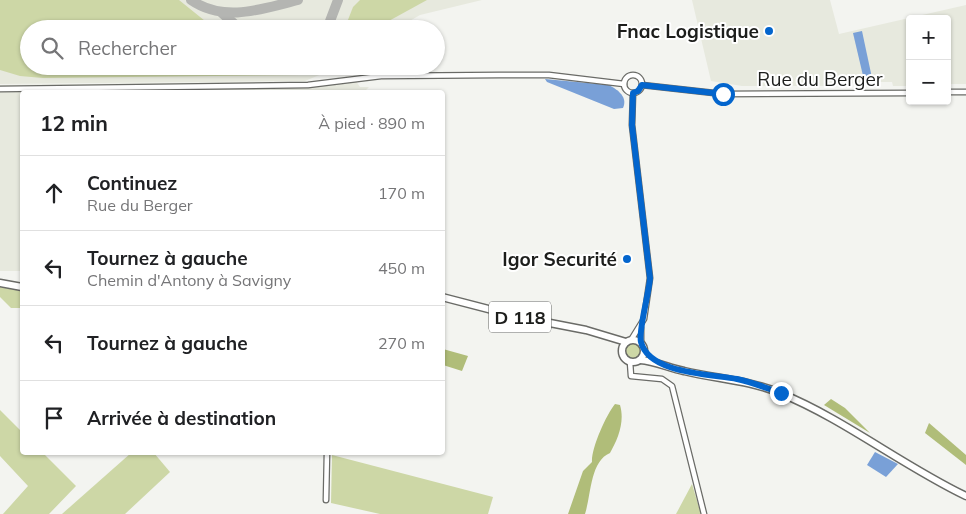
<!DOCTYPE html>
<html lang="fr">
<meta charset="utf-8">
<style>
body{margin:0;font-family:Mulish,sans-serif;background:#f2f2f2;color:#202124}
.controls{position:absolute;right:15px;top:15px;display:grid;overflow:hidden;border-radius:5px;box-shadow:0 1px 4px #0004}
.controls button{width:45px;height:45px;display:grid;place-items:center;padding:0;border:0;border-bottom:1px solid #e0e0e0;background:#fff;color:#202124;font:25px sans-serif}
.stop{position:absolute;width:15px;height:15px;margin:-11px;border:4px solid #0365cd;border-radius:50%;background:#fff}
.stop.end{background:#0365cd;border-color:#fff;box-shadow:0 1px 5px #0008}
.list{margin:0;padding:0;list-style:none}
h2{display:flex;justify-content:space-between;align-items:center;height:65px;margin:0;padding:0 20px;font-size:21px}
h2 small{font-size:16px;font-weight:400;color:#757577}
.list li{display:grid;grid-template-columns:32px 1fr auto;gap:15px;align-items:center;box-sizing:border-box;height:75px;padding:0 20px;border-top:1px solid #e0e0e0}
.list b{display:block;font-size:19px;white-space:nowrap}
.list p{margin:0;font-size:16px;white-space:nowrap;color:#757577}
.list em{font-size:16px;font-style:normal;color:#757577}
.icon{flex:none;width:28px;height:28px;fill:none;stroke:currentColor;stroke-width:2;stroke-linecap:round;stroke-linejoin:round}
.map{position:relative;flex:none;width:966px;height:514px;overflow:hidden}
.search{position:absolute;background:#fff;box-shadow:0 1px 4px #0004;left:20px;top:20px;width:425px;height:55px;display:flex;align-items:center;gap:12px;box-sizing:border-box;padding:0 18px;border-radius:28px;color:#757577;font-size:19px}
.panel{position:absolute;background:#fff;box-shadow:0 1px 4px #0004;left:20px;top:90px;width:425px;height:365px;border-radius:5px}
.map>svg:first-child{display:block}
.built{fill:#e7e9de}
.green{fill:#cdd7a6}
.forest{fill:#b0bd79}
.water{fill:#79a0d7}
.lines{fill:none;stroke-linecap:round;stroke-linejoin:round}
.taxiway{stroke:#b4b5b2;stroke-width:10}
.minor-casing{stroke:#6a6b67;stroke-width:7}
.primary-casing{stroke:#6a6b67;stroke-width:9}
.minor{stroke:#fff;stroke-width:4.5}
.primary{stroke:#fff;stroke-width:6}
.route{stroke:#0365cd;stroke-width:6}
.poi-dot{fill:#0365cd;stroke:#fff;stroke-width:2}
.labels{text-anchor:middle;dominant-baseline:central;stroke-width:4;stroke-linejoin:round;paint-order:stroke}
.shield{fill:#fff;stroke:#616260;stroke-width:1}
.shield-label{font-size:18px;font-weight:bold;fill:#1d1e1c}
.poi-label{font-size:19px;font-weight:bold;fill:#1d1e1c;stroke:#fff;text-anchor:end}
.street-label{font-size:19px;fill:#1d1e1c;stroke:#fff}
</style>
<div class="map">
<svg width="966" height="514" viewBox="0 0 966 514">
<rect width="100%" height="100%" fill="#f3f4f0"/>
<g class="built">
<path d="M 0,0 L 482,0 L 420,15 L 396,29 L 29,29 L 29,66 L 357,66 L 344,72 L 329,71 L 305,81 L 0,84 Z"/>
<path d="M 692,0 L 830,0 L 839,34 L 966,5 L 966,84 L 947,84 L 947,19 L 910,19 L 910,86 L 893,86 L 892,82 L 867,82 L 866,85 L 843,82 L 830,83 L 830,86 L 742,86 L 711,81 Z"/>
<path d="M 356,81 L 360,87 L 369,87 L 364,92 L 22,92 L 22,271 L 0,271 L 0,85 Z"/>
</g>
<g class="green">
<path d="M 0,0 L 179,0 L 215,29 L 29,29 L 29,66 L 326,66 L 301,75 L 43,78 L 20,76 L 0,70 Z"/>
<path d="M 360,0 L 427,0 L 376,28 L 346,25 L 353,7 Z"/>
<path d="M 0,287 L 22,291 L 22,308 L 11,308 L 0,297 Z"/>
<circle cx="633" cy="352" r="9"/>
<path d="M 0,410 L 22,432 L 22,452 L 43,453 L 76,486 L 49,514 L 3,514 L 28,486 L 0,456 Z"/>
<path d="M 131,453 L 154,453 L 170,472 L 125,514 L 62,514 Z"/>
<path d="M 332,455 L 493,497 L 488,514 L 380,514 L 331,503 Z"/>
<path d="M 692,484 L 701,514 L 676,514 Z"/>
</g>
<g class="forest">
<path d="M 443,349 L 468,356 L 462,371 L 443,365 Z"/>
<path d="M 831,399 L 845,408 L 870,433 L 824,405 Z"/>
<path d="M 615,404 L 620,405 C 625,422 618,439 610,453 C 590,461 591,496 585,514 L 568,514 L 583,471 L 592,462 C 591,449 606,415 615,404 Z"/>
<path d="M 929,423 L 966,455 L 966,465 L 925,433 Z"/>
</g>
<g class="water">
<path d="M 862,31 L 872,78 L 864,80 L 853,33 Z"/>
<path d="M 545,79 L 609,85 C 618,90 628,97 623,108 L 614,109 L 547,82 Z"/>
<path d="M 875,452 L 898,464 L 886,477 L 867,465 Z"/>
</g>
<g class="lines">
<g class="taxiway">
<path d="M 191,0 C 224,23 262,9 298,0"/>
<path d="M 222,13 L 240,29"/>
<path d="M 327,29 L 338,0"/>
</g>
<g class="minor-casing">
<g id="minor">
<circle cx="633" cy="84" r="9"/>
<path d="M 642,85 L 723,94 L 910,93"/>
<path d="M 0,89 L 308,85 L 381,76 L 499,75 L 549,75 L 624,84"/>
<path d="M 947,92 L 966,92"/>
<path d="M 631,340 L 644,319 L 650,278 L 632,125 L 633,93"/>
<path d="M 641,343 L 641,328"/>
<path d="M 630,362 L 631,376 L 662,379 L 672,386 L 704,514"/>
<path d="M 326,500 L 327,452"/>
</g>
</g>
<g class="primary-casing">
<g id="primary">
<path d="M 0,283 L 22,287"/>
<path d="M 442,297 L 519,317 L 586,330 L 626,342"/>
<circle cx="633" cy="351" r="11"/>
<path d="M 640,360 C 655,361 669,368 684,371 C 717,379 749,380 780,393 C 844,419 903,466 966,496"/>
</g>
</g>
<use href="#minor" class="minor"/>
<use href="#primary" class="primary"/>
</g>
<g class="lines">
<path class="route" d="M 723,94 L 642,85 L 638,91 L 633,93 L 632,125 L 650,278 C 649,294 638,331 641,342 C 649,374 711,374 737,379 C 752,382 766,388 781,393"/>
</g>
<g class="poi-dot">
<circle cx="769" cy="31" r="5"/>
<circle cx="627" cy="259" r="5"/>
</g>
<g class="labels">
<rect class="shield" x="489" y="301.5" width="62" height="31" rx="4"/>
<g class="shield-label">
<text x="520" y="317">D 118</text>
</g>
<g class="poi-label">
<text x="759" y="31">Fnac Logistique</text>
<text x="617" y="259">Igor Securité</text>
</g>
<g class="street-label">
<text x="820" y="79">Rue du Berger</text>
</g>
</g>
</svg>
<div class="controls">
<button>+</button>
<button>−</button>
</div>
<div class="stop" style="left:723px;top:94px"></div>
<div class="stop end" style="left:781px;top:393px"></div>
<div class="search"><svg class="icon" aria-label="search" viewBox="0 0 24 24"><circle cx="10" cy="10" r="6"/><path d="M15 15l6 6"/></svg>Rechercher</div>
<section class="panel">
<h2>12 min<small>À pied · 890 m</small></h2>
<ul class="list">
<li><svg class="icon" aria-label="ahead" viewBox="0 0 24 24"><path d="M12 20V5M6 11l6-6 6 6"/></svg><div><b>Continuez</b><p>Rue du Berger</p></div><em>170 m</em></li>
<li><svg class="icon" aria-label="left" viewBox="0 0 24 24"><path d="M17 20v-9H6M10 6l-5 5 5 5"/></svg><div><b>Tournez à gauche</b><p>Chemin d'Antony à Savigny</p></div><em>450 m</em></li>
<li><svg class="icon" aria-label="left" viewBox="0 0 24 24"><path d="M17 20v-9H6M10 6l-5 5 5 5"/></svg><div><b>Tournez à gauche</b></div><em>270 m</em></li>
<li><svg class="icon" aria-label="arrive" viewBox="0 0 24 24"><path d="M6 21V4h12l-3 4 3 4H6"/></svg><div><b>Arrivée à destination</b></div></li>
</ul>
</section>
</div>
